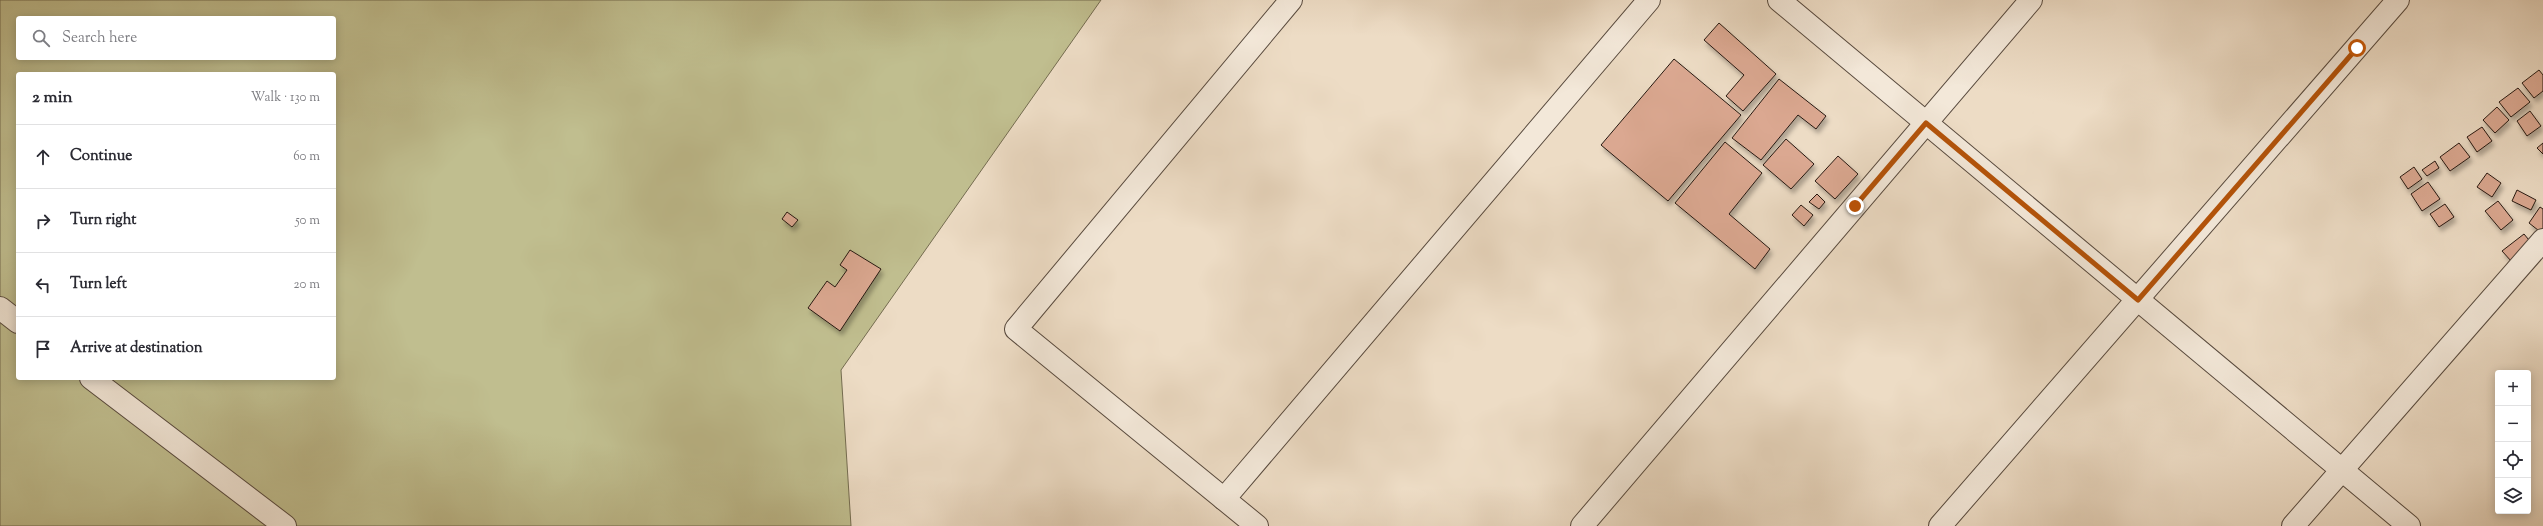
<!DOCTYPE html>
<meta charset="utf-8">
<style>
body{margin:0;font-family:"Sorts Mill Goudy",serif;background:#f7f7f7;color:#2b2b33}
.controls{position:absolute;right:12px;bottom:12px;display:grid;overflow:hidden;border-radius:4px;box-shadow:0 2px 10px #0003}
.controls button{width:36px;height:36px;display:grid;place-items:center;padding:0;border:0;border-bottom:1px solid #e1e1e2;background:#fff;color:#2b2b33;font:20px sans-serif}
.stop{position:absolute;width:12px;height:12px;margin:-9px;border:3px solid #b45309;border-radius:50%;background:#fff}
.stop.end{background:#b45309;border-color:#fff;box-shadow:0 1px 4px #0008}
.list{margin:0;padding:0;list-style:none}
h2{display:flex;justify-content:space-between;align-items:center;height:52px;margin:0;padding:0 16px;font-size:17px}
h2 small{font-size:13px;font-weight:400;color:#7c7c81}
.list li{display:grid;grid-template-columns:26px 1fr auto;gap:12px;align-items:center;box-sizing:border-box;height:64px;padding:0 16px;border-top:1px solid #e1e1e2}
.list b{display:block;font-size:15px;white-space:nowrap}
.list em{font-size:13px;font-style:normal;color:#7c7c81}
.icon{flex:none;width:22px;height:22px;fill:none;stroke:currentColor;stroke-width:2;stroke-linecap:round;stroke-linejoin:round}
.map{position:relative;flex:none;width:2543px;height:526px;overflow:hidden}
.search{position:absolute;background:#fff;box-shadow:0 2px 10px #0003;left:16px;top:16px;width:320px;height:44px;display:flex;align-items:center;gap:10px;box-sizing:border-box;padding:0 14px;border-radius:4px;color:#7c7c81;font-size:15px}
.panel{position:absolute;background:#fff;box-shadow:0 2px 10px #0003;left:16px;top:72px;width:320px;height:308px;border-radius:4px}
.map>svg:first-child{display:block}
.green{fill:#c0be8f;stroke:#746c50;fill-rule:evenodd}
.building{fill:#dba891;stroke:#271911;filter:url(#shadow)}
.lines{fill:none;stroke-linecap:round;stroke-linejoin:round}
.minor-casing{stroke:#584a3e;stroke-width:24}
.minor{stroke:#f3e8d9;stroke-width:22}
.route{stroke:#b45309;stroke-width:5}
</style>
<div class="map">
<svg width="2543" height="526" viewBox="0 0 2543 526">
<defs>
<filter id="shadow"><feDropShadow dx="2.5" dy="4.5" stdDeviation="2" flood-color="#0004"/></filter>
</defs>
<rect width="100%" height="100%" fill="#eddcc5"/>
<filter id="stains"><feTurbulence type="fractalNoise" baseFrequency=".005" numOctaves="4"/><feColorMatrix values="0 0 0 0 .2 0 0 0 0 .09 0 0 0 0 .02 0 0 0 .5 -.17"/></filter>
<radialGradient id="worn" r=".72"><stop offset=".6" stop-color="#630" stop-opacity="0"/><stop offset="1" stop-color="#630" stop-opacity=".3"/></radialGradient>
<path class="green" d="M 0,0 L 1101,0 L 841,370 L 851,526 L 0,526 ZM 18,18 L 334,18 L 334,58 L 18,58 ZM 18,74 L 334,74 L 334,378 L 18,378 Z"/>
<g class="building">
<path d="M 1719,23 L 1776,74 L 1743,111 L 1726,96 L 1744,75 L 1704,40 Z"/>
<path d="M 1674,59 L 1741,115 L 1668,201 L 1601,145 Z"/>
<path d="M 2539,70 L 2543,75 L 2543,91 L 2534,98 L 2522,83 Z"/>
<path d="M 1779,79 L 1826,116 L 1816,129 L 1798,115 L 1761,160 L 1732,138 Z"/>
<path d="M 2518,88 L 2530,102 L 2511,117 L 2499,102 Z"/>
<path d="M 2497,107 L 2509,120 L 2495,133 L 2483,120 Z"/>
<path d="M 2530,111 L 2541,126 L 2527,136 L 2517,121 Z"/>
<path d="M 2482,127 L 2492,141 L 2477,152 L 2467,137 Z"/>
<path d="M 1786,139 L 1814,164 L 1791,189 L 1763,165 Z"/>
<path d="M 1725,142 L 1762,173 L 1729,214 L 1770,249 L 1755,269 L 1675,203 Z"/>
<path d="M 2459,143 L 2470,157 L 2450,171 L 2440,157 Z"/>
<path d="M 2543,143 L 2543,154 L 2537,148 Z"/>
<path d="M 1838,156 L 1858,174 L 1835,199 L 1815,181 Z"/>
<path d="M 2435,161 L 2439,168 L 2427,176 L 2422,170 Z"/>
<path d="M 2414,167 L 2422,179 L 2408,189 L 2400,177 Z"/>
<path d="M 2487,173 L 2501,183 L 2492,197 L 2477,187 Z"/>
<path d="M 2428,182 L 2440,199 L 2422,211 L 2411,194 Z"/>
<path d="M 2517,190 L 2536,200 L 2531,210 L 2512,201 Z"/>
<path d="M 1817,194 L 1825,202 L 1819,209 L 1809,202 Z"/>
<path d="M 2498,201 L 2513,220 L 2501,230 L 2485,211 Z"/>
<path d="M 2445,204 L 2454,217 L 2439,227 L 2430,214 Z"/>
<path d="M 1801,205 L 1813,215 L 1804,226 L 1792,215 Z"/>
<path d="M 2540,207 L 2543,209 L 2543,234 L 2529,223 Z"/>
<path d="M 787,212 L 798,220 L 792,227 L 782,219 Z"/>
<path d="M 2524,234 L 2533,245 L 2512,262 L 2502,251 Z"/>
<path d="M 850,250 L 881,269 L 840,331 L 808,308 L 827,281 L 835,287 L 847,270 L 840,265 Z"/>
</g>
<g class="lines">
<g class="minor-casing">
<g id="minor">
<path d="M 1779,0 L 2409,526"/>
<path d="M 0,308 L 18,322"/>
<path d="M 91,378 L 285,526"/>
<path d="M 1224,499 L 1649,0"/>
<path d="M 1257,526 L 1016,329 L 1291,0"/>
<path d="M 1582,526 L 2031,0"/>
<path d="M 1940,526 L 2398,0"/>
<path d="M 2293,526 L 2543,240"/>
</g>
</g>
<use href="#minor" class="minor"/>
</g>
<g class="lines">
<path class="route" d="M 1855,206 L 1926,123 L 2138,300 L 2357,48"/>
</g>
<rect width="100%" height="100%" filter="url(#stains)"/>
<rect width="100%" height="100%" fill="url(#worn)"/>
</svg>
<div class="controls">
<button>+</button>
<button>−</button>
<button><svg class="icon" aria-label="locate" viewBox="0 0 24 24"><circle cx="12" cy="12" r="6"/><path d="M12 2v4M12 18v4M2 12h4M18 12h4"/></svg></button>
<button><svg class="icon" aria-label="layers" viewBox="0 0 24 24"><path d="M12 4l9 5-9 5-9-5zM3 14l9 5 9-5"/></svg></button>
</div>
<div class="stop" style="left:2357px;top:48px"></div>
<div class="stop end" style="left:1855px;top:206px"></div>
<div class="search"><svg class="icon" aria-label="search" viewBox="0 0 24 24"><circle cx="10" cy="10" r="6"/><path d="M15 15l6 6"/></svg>Search here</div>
<section class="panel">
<h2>2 min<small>Walk · 130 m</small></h2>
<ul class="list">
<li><svg class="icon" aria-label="ahead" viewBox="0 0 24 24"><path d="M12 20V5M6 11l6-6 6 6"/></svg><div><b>Continue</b></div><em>60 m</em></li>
<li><svg class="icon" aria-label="right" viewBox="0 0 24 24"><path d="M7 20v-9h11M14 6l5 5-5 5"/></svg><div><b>Turn right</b></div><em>50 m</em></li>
<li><svg class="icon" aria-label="left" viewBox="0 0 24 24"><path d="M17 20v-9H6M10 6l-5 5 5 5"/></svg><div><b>Turn left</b></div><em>20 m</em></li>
<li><svg class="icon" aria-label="arrive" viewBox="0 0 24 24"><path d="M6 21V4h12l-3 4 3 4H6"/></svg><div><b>Arrive at destination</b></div></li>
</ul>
</section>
</div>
